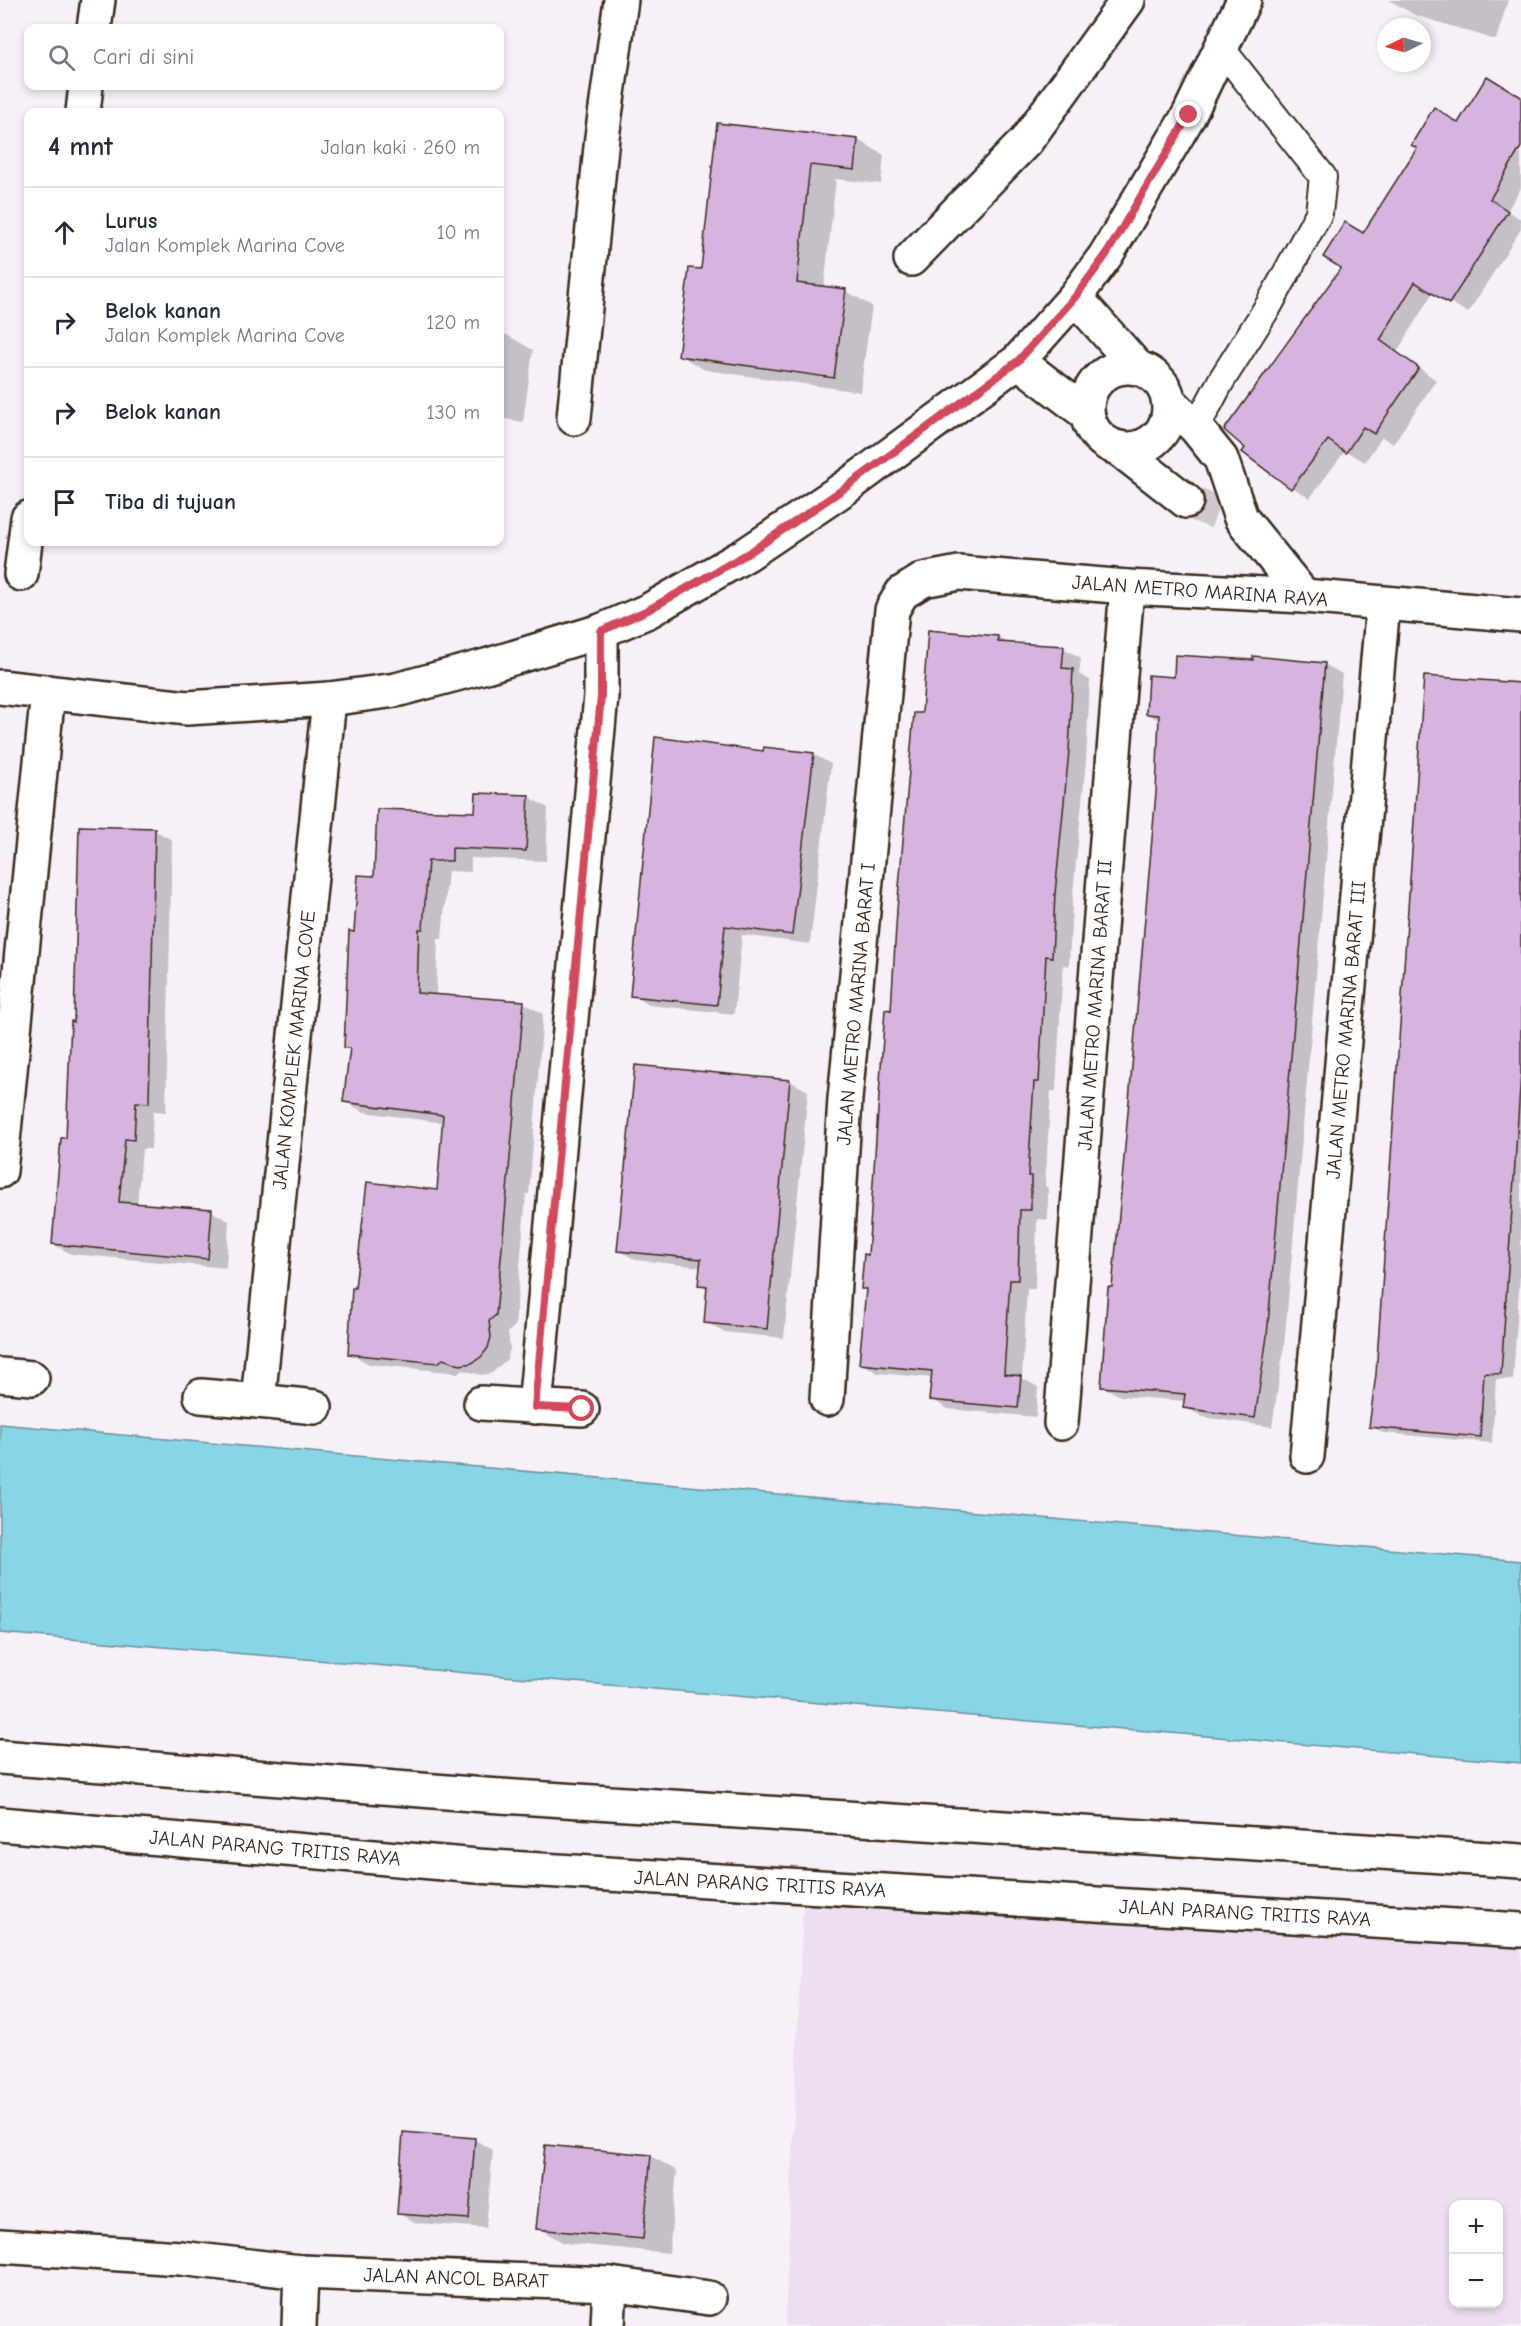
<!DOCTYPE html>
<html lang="id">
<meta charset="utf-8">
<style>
body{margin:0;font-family:"Comic Neue",sans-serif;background:#f2f2f3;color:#1f2937}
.controls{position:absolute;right:18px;bottom:18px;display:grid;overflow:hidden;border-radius:12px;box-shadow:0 3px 9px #0003}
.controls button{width:54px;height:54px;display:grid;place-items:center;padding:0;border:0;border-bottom:2px solid #e0e1e3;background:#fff;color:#1f2937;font:30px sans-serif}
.compass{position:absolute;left:1377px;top:18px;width:54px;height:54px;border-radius:50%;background:#fff;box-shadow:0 3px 9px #0003;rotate:265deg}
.stop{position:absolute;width:18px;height:18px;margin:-14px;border:4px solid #d1495b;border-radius:50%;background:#fff}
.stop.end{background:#d1495b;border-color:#fff;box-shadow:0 2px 6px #0008}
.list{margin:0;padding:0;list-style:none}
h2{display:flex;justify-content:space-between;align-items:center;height:78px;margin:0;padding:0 24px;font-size:26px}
h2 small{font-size:20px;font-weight:400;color:#747a83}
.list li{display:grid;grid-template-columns:39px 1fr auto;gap:18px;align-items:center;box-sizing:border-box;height:90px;padding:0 24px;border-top:2px solid #e0e1e3}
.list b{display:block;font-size:22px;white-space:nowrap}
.list p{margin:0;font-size:20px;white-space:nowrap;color:#747a83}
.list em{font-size:20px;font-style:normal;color:#747a83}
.icon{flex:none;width:33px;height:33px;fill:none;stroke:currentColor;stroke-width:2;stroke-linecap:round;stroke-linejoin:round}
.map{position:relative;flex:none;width:1521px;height:2326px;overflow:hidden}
.search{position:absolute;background:#fff;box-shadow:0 3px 9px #0003;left:24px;top:24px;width:480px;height:66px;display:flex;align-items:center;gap:15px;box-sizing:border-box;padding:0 21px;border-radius:12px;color:#747a83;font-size:22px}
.panel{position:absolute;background:#fff;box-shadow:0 3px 9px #0003;left:24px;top:108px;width:480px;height:438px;border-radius:12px}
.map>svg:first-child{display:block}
.built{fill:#eddef1;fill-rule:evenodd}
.water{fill:#88d5e7;stroke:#699197;stroke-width:1.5}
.shadow{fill:#0003}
.building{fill:#d6b4df;stroke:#3b2a1e;stroke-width:1.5}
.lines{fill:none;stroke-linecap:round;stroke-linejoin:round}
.minor-tunnel{stroke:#d1c8cd;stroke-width:33;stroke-dasharray:33 16;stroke-linecap:butt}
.service-casing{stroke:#3b2a1e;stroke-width:30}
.minor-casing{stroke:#3b2a1e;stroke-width:38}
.tertiary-casing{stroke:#3b2a1e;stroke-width:38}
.service{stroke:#fff;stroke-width:26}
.minor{stroke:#fff;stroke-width:33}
.tertiary{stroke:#fff;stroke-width:33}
.route{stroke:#d1495b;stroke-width:8}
.labels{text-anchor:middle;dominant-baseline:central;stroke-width:5;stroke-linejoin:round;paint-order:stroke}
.street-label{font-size:20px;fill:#3b2a1e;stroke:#fff}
</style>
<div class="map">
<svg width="1521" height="2326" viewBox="0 0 1521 2326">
<rect width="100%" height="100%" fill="#f7f0f9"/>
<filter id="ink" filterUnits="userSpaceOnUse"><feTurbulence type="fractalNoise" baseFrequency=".0167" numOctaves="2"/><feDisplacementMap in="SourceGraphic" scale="12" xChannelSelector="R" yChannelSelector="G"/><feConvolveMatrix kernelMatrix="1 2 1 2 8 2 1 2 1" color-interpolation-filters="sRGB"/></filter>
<g filter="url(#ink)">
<path class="built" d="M 804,1881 L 1521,1924 L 1521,2326 L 785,2326 ZM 1454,2204 L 1498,2204 L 1498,2304 L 1454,2304 Z"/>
<path class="water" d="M 0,1424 L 1521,1561 L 1521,1763 L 0,1633 Z"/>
<g class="shadow">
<path d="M 1389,0 L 1508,0 L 1496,40 L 1415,15 Z"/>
<path d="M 1521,98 L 1521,188 L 1507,211 L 1521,219 L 1521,229 L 1468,313 L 1433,292 L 1397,352 L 1436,380 L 1393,444 L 1382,437 L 1365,462 L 1345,451 L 1310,498 L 1292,487 L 1343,268 L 1364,234 L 1459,124 Z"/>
<path d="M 719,125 L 858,140 L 884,155 L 881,184 L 836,179 L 824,288 L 846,291 L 872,306 L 860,392 L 705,370 L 679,355 L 702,271 Z"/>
<path d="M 500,334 L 507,335 L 533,350 L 523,422 L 500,418 Z"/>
<path d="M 929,632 L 998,637 L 1010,644 L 1063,648 L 1081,658 L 1079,674 L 1090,680 L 1086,761 L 1072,905 L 1069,966 L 1063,965 L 1056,1091 L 1051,1091 L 1045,1186 L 1048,1188 L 1048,1220 L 1037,1219 L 1035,1289 L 1027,1289 L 1022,1378 L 1038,1387 L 1036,1417 L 948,1409 L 931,1399 L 932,1378 L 878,1373 L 861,1363 L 867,1291 L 863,1288 L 870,1256 Z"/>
<path d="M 1324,664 L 1342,674 L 1284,1347 L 1272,1427 L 1203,1417 L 1185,1407 L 1186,1401 L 1120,1396 L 1102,1386 L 1113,1289 L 1157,793 L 1160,721 L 1147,713 L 1176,679 Z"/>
<path d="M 1521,685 L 1521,1260 L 1513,1380 L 1496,1379 L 1492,1443 L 1383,1433 L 1371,1426 Z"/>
<path d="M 765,752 L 813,754 L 831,764 L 810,944 L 742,935 L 734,1014 L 649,1005 L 632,995 Z"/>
<path d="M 529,797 L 548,808 L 546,861 L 471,858 L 471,872 L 448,871 L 442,939 L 438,939 L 436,996 L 524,1003 L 543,1014 L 529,1194 L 526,1194 L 515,1326 L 508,1332 L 510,1349 L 507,1359 L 492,1373 L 481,1375 L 463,1370 L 458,1373 L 369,1364 L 350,1353 L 356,1290 L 438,1192 L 444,1123 L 364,1112 L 344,1101 L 351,1051 L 345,1047 L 355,933 L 376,877 L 476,813 Z"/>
<path d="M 154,830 L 172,840 L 166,1112 L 153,1111 L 151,1149 L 142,1149 L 137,1205 L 211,1211 L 229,1221 L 226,1268 L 71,1254 L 53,1244 L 67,1140 L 75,1023 Z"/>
<path d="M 636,1066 L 790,1081 L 808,1091 L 784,1338 L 723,1332 L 706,1322 L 708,1289 L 700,1284 L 701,1267 L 636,1260 L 618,1250 Z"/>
<path d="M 404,2133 L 475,2140 L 493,2150 L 486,2228 L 416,2223 L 398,2213 Z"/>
<path d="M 651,2156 L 677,2171 L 669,2253 L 564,2243 L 538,2228 Z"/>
</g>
<g class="building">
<path d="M 1487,76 L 1521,97 L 1521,147 L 1490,199 L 1508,211 L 1449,304 L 1415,282 L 1380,340 L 1419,368 L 1374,434 L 1363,427 L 1346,453 L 1328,440 L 1291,489 L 1242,452 L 1245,448 L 1224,430 L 1341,268 L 1323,257 L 1345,222 L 1363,233 L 1417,148 L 1411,145 L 1434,107 L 1458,123 Z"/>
<path d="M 717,123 L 858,139 L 855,170 L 810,165 L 797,283 L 846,289 L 834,378 L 678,356 L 689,268 L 701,269 Z"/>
<path d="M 928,630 L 998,636 L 998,642 L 1064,646 L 1062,668 L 1073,669 L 1069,751 L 1055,894 L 1052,957 L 1046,956 L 1039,1082 L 1034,1082 L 1028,1176 L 1031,1176 L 1031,1210 L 1020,1210 L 1018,1280 L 1010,1280 L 1004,1374 L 1021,1376 L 1018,1408 L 929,1400 L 932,1371 L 859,1364 L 866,1289 L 861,1289 L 864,1254 L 868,1255 L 885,1009 L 891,1010 L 897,910 L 914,713 L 922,713 Z"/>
<path d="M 1175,655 L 1253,660 L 1253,656 L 1325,663 L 1267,1336 L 1255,1418 L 1183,1408 L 1185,1394 L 1101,1387 L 1108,1287 L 1112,1287 L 1118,1226 L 1156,793 L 1159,715 L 1146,714 L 1148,675 L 1174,677 Z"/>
<path d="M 1424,676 L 1521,683 L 1521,1073 L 1501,1374 L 1484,1373 L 1480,1437 L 1369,1427 L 1376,1374 Z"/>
<path d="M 655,737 L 763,751 L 764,747 L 814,753 L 792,935 L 725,926 L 717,1005 L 630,996 Z"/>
<path d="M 476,793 L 529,795 L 526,851 L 452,848 L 452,861 L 428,861 L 423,929 L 419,929 L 417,993 L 524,1001 L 496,1315 L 489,1321 L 491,1337 L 488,1348 L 481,1357 L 472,1363 L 460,1365 L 443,1359 L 438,1363 L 348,1354 L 352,1288 L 355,1288 L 367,1182 L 437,1190 L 443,1115 L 343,1102 L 350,1048 L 344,1048 L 349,931 L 354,932 L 358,875 L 374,876 L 377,809 L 475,812 Z"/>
<path d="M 79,826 L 155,828 L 149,1103 L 136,1102 L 134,1140 L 125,1139 L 119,1202 L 212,1209 L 208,1259 L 52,1244 L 61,1138 L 66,1138 L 71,1021 L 74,1022 Z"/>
<path d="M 635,1065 L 790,1080 L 767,1329 L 704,1323 L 707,1286 L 698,1285 L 701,1259 L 617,1251 Z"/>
<path d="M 403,2132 L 475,2138 L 469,2219 L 397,2214 Z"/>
<path d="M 545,2145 L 651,2155 L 643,2239 L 536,2229 Z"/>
</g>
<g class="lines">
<path class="minor-tunnel" d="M 1186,501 L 1222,515"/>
<g class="service-casing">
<path id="service" d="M 1196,428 L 1221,381 L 1269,305 L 1319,213 L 1323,177 L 1221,48"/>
</g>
<g class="minor-casing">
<g id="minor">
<path d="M 94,28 L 98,0"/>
<path d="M 83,112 L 86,86"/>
<path d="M 911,259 L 1026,141 L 1128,0"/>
<path d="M 1075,297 L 1137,367"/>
<path d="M 1018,361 L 1087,414"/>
<circle cx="1128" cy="408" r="41"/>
<path d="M 1169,401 L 1196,428 L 1221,459 L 1241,518 L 1304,596"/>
<path d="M 574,418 L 602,137 L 621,0"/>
<path d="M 1118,448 L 1186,501"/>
<path d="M 21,574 L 28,518"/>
<path d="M 0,687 L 187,708 L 329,699 L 396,690 L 486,666 L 601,631 L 648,611 L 747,554 L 845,488 L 1018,361 L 1075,297 L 1106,255 L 1189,115 L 1244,0"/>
<path d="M 0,1171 L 48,692"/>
<path d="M 0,1375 L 32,1378"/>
<path d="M 201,1396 L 258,1401 L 329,699"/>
<path d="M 827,1399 L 845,1099 L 892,610 L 902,593 L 923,580 L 959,573 L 1127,587 L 1304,596 L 1521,615"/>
<path d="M 258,1401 L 315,1407"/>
<path d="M 481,1403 L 582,1409"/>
<path d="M 535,1407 L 601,696 L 601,631"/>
<path d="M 1061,1423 L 1127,587"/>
<path d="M 1307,1456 L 1383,604"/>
<path d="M 0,2246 L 180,2258 L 301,2272 L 610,2284 L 709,2298"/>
<path d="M 299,2326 L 301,2272"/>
<path d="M 608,2326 L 610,2284"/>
</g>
</g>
<g class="tertiary-casing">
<g id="tertiary">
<path d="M 0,1757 L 485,1795 L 1521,1861"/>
<path d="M 0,1824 L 477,1866 L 1521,1930"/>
</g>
</g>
<use href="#service" class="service"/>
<use href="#minor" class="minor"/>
<use href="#tertiary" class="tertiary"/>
</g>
</g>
<g class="lines" filter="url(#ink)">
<path class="route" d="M 582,1409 L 535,1407 L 601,696 L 601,631 L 648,610 L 747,554 L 845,488 L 1018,361 L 1075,297 L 1106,255 L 1189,115"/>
</g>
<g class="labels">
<g class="street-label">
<text transform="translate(1200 591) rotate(4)">JALAN METRO MARINA RAYA</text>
<text transform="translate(856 1004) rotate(-85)">JALAN METRO MARINA BARAT I</text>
<text transform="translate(1095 1005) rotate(-86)">JALAN METRO MARINA BARAT II</text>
<text transform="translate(1346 1030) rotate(-85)">JALAN METRO MARINA BARAT III</text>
<text transform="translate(294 1050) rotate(-84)">JALAN KOMPLEK MARINA COVE</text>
<text transform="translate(275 1848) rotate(5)">JALAN PARANG TRITIS RAYA</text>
<text transform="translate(760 1884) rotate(3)">JALAN PARANG TRITIS RAYA</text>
<text transform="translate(1245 1913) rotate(3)">JALAN PARANG TRITIS RAYA</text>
<text transform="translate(456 2278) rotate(2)">JALAN ANCOL BARAT</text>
</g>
</g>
</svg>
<div class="controls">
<button>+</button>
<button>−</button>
</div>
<svg class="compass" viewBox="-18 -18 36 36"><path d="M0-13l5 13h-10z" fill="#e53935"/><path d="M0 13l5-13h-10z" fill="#747a83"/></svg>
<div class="stop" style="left:582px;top:1409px"></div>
<div class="stop end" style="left:1189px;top:115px"></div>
<div class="search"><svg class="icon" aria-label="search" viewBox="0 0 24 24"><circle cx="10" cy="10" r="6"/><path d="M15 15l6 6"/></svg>Cari di sini</div>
<section class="panel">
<h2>4 mnt<small>Jalan kaki · 260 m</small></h2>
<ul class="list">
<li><svg class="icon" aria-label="ahead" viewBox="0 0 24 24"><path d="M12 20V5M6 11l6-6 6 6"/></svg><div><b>Lurus</b><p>Jalan Komplek Marina Cove</p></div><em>10 m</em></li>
<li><svg class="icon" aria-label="right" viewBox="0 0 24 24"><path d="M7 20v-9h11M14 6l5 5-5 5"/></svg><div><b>Belok kanan</b><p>Jalan Komplek Marina Cove</p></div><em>120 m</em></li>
<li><svg class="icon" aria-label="right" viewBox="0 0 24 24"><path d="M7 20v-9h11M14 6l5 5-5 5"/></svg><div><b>Belok kanan</b></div><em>130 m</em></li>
<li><svg class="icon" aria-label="arrive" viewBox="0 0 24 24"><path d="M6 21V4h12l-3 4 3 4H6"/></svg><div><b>Tiba di tujuan</b></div></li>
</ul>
</section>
</div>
